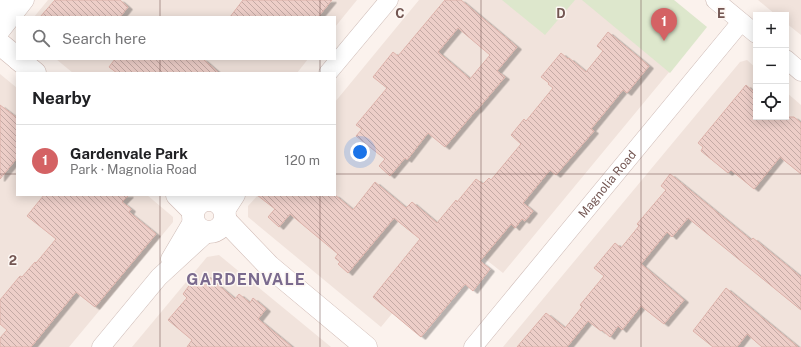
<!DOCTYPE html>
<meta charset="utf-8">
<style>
body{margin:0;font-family:"Public Sans",sans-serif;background:#f6f6f6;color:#202124}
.controls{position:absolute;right:12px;top:12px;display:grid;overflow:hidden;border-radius:0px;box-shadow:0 2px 10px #0003}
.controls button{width:36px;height:36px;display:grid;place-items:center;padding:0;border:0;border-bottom:1px solid #e0e0e0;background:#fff;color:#202124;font:20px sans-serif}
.you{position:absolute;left:360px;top:152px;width:14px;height:14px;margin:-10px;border:3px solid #fff;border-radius:50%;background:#1a73e8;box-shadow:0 0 0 6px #1a73e833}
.badge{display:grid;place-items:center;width:26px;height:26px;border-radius:50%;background:#d46264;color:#fff;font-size:13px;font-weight:700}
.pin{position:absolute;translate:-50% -33px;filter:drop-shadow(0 1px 2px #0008)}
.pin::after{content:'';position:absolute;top:21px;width:14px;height:12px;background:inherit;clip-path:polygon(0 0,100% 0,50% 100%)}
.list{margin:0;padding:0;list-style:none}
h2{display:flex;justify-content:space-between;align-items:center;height:52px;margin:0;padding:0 16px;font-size:17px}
h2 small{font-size:13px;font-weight:400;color:#757577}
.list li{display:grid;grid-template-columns:26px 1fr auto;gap:12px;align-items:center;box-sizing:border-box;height:72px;padding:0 16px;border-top:1px solid #e0e0e0}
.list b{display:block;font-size:15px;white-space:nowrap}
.list p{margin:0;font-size:13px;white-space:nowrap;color:#757577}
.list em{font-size:13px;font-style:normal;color:#757577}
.icon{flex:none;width:22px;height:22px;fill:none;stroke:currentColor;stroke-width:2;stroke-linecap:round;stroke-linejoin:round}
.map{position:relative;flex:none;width:801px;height:347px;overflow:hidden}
.search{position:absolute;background:#fff;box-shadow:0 2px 10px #0003;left:16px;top:16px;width:320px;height:44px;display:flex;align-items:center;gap:10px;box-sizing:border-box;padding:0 14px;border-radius:0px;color:#757577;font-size:15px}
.panel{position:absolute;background:#fff;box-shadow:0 2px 10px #0003;left:16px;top:72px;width:320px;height:124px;border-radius:0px}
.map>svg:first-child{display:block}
.residential{fill:#f1e3dc}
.green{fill:#dde7cc}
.building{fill:url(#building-back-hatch);stroke:#ddb2aa;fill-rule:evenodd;filter:url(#shadow)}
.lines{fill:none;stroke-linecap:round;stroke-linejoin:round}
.street-casing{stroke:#cebbb6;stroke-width:19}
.secondary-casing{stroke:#d0bab4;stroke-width:23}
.street{stroke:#fff;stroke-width:18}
.secondary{stroke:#fff;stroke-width:22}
.grid{fill:none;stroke:#735652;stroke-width:1;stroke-opacity:0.55}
.labels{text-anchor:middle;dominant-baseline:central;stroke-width:3;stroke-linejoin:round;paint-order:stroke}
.street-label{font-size:12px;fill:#735652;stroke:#fdf7f3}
.district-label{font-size:16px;font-weight:bold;letter-spacing:1px;fill:#7a6a8e;stroke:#fdf7f3}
.grid-label{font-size:13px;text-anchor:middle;font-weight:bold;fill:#735652;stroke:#fdf7f3;stroke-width:3;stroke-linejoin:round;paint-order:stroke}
</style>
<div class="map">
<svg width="801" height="347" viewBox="0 0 801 347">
<defs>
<pattern id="building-back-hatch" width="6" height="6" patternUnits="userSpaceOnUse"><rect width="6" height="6" fill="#edcec8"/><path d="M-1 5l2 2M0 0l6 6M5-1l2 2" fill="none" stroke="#c4aaa5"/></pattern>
<filter id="shadow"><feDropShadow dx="4.5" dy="2.5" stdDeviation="0" flood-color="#0004"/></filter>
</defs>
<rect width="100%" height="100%" fill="#fbf2ed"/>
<g class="residential">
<path d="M 48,0 L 357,0 L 335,27 L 335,17 L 34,17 Z"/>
<path d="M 419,0 L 586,0 L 670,71 L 503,273 L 456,236 L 381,327 L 248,217 L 248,206 L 258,195 L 335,195 L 335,102 Z"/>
<path d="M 758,0 L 801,0 L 801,35 L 786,23 L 786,15 L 776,15 Z"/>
<path d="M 56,59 L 308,59 L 297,73 L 73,73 Z"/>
<path d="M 747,60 L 756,68 L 756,117 L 786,117 L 786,92 L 801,105 L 801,347 L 503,347 L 740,62 Z"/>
<path d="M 0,74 L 17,88 L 17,195 L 147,195 L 173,217 L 173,222 L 69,347 L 0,347 Z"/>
<path d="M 219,255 L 331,347 L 132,347 L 207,257 Z"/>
</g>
<g class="green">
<path d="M 502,0 L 575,0 L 545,35 Z"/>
<path d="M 582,0 L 674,0 L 707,27 L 670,73 Z"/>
</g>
<g class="building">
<path d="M 55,0 L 120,0 L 128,7 L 120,17 L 40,17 Z"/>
<path d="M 243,0 L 332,0 L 318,17 L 230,17 Z"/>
<path d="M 445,0 L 461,0 L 517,47 L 497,71 L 505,77 L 477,110 L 476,110 L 445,147 L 428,133 L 407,160 L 405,158 L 390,176 L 379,166 L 385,159 L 356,136 L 362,129 L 356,125 L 387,88 L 373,77 L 393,52 L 398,56 ZM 458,28 L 490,55 L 470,79 L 438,52 Z"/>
<path d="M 608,32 L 649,66 L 627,93 L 623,90 L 591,129 L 594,131 L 556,175 L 550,170 L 523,203 L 533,211 L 525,221 L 522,219 L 515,228 L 511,224 L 480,261 L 490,269 L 473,291 L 465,284 L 421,337 L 373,297 L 420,239 L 394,218 L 348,273 L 338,264 L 340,262 L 335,258 L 338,254 L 290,214 L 279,227 L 268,217 L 275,209 L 257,195 L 335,195 L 353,210 L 375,182 L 406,208 L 412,202 L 437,223 L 456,200 L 457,202 L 476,179 L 483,184 L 489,178 L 491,180 L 521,144 L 511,135 L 524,119 L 526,121 L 553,88 L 548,84 L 549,83 L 541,77 L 561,53 L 568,59 L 569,58 L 586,72 L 603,51 L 597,46 Z"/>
<path d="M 115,59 L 203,59 L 219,73 L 117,73 L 109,67 Z"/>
<path d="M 746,85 L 756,94 L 756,117 L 794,117 L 801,123 L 801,174 L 780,157 L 754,189 L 731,170 L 728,173 L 701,151 L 703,147 L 698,143 Z"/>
<path d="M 0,105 L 17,118 L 17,158 L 0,179 Z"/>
<path d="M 670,174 L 751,240 L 753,238 L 801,277 L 801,310 L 688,218 L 672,237 L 667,232 L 641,264 L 684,300 L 664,324 L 641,306 L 622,330 L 618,326 L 610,337 L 602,330 L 601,331 L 588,321 L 567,347 L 517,347 L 546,313 L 565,328 L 582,307 L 580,305 L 604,276 L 594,268 L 615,243 L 621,248 L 639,226 L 637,224 L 666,190 L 661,186 Z"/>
<path d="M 44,195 L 129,195 L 122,202 L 131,209 L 129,212 L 156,234 L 95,307 L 76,292 L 31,347 L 0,347 L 0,338 L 7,330 L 0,324 L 0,300 L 20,276 L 22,277 L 35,262 L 36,263 L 56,239 L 27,216 Z"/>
<path d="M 206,275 L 235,299 L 239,294 L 250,303 L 253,298 L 266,309 L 258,319 L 292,347 L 187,347 L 192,340 L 168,320 L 187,298 L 183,294 L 191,283 L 196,287 Z"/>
<path d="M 726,288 L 798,347 L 762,347 L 747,334 L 737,347 L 713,347 L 693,331 Z"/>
</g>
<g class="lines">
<g class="street-casing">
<g id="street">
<path d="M 715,0 L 756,34"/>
<path d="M 0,11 L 11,0"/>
<path d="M 0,32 L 25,0"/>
<path d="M 786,59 L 801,72"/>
<path d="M 328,73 L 389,0"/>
<path d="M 213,200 L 218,195"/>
<path d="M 225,212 L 236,195"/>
<path d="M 170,259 L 193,220"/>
<path d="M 101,347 L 159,277 L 208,232"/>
<path id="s1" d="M 473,347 L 741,22"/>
</g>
</g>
<g class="secondary-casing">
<g id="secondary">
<path d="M 0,44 L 17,58"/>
<path d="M 18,59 L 35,73"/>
<path d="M 177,195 L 193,211"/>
<circle cx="209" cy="216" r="16"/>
<path d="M 225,220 L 269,266 L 366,347"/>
</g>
</g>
<use href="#street" class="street"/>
<use href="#secondary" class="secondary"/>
</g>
<path class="grid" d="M 160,0 L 160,17M 320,0 L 320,17M 481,0 L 481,347M 641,0 L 641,347M 160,59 L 160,73M 320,59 L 320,73M 0,174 L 17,174M 335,174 L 801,174M 160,195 L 160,347M 320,195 L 320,347"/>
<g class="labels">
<g class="street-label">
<text stroke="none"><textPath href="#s1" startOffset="211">Magnolia Road</textPath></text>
</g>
<g class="district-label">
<text x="246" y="279">GARDENVALE</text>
</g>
</g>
<g class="grid-label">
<text x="400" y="18">C</text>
<text x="561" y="18">D</text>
<text x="721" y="18">E</text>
<text x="13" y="265">2</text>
</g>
</svg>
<div class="controls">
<button>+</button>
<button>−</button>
<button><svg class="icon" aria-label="locate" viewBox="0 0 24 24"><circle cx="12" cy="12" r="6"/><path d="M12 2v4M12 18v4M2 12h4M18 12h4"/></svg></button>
</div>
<div class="you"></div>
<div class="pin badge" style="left:664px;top:41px">1</div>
<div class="search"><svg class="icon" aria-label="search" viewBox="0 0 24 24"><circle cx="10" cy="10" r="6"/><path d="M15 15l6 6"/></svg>Search here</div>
<section class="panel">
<h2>Nearby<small></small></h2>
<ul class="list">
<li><span class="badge">1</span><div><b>Gardenvale Park</b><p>Park · Magnolia Road</p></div><em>120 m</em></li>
</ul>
</section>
</div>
